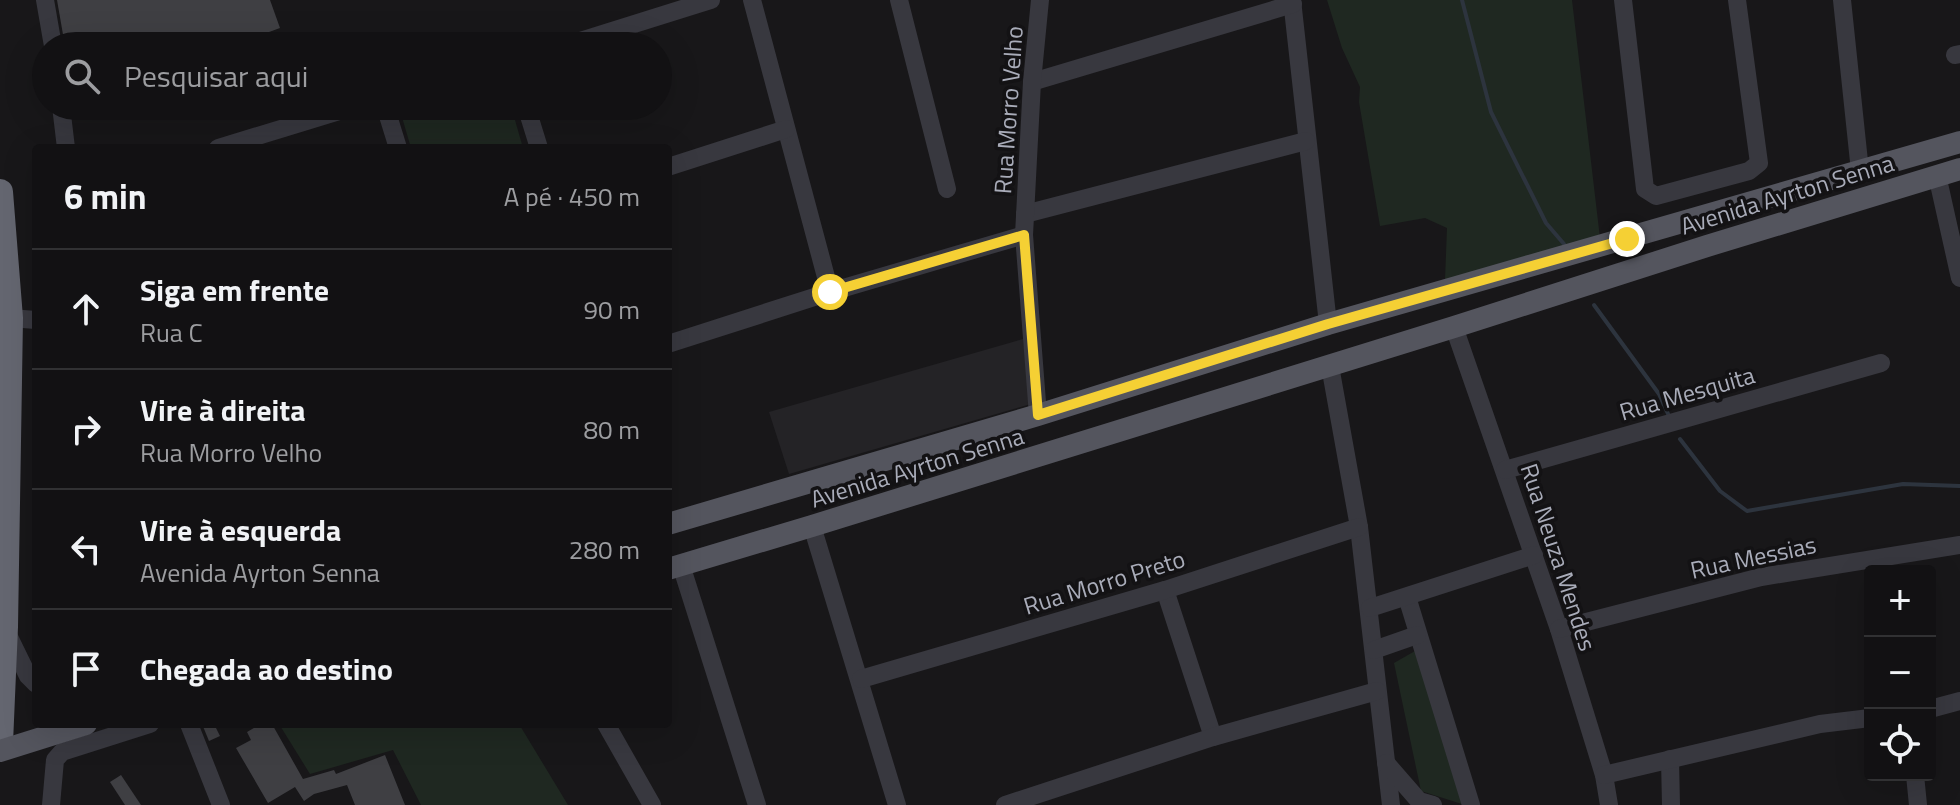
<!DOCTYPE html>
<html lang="pt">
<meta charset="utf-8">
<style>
body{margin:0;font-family:"Titillium Web",sans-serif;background:#1f1f21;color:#f1f3f6}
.controls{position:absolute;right:24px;bottom:24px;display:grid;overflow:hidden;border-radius:8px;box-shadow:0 8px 32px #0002}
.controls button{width:72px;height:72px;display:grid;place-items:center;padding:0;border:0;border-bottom:2px solid #313133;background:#121113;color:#f1f3f6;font:40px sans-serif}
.stop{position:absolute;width:24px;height:24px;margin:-18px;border:6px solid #f5d034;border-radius:50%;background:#fff}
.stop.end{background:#f5d034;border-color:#fff;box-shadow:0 2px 8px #0008}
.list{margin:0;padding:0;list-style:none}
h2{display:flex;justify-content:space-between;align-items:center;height:104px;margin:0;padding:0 32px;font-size:34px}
h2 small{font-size:26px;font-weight:400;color:#9c9da0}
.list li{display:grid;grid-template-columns:52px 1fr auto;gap:24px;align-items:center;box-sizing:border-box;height:120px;padding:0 32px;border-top:2px solid #313133}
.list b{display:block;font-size:30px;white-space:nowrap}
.list p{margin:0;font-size:26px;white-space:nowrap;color:#9c9da0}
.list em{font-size:26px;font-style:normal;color:#9c9da0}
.icon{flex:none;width:44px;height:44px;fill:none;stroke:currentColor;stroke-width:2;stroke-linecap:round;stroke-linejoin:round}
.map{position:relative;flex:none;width:1960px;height:805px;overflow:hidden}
.search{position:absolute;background:#121113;box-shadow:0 8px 32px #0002;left:32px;top:32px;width:640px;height:88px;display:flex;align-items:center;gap:20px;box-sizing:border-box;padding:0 28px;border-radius:44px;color:#9c9da0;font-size:30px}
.panel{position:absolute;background:#121113;box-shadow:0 8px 32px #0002;left:32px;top:144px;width:640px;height:584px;border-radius:8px}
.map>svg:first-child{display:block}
.built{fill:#242326}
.green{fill:#1f2821}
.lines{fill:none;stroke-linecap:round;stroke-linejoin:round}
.stream{stroke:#2d343e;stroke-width:4}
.building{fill:#3f3f43}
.minor{stroke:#38383f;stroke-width:18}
.major{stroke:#54555e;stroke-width:22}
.highway{stroke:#646670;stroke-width:26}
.major-bridge{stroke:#54555e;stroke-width:22}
.route{stroke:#f5d034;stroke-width:10}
.labels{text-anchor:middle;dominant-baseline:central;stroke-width:7;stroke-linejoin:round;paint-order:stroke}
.street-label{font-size:24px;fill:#a9acb9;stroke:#131214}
</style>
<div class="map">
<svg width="1960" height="805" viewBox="0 0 1960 805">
<rect width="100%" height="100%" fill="#181719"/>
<path class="built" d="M 1023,339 L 1031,404 L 789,474 L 769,412 Z"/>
<g class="green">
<path d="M 1327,0 L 1572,0 L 1600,238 L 1445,280 L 1447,228 L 1425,218 L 1380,226 L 1359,102 L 1360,87 L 1342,48 Z"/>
<path d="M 404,106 L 511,106 L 523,148 L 411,148 L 399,107 Z"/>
<path d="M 1415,651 L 1465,805 L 1421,791 L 1394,663 Z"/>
<path d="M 279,724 L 519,724 L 568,805 L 421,805 L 393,750 L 310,774 Z"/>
</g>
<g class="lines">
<g class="stream">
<path d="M 1462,0 L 1491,112 L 1546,223 L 1564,244"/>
<path d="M 1594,305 L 1659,394 L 1669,416"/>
<path d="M 1680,439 L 1720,491 L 1747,511 L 1903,484 L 1960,486"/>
</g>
</g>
<g class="building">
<path d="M 57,0 L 270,0 L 280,28 L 231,46 L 65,46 Z"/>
<path d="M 202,724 L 214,724 L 220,736 L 209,741 Z"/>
<path d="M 261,724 L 272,724 L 303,779 L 334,770 L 336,774 L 385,755 L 405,805 L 355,805 L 347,785 L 314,794 L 304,801 L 295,787 L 268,803 L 236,748 L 251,740 L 247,732 Z"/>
<path d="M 121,775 L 141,805 L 125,805 L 110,782 Z"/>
</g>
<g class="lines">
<g class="minor">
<path d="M 45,0 L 53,46"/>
<path d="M 752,0 L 830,292"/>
<path d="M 899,0 L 947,189"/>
<path d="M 1292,0 L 1328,324"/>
<path d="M 1623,0 L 1645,189 L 1656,196 L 1749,171 L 1759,163 L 1737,0"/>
<path d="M 1842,0 L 1860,171"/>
<path d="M 564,46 L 711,0"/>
<path d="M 1955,55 L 1960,54"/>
<path d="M 1032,82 L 1293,4"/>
<path d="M 61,106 L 66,148"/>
<path d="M 385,106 L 398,148"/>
<path d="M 526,106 L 539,148"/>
<path d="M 218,148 L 356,106"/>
<path d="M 668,167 L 786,129"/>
<path d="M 1937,175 L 1960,278"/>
<path d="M 1025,214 L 1306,141"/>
<path d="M 10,318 L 36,320"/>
<path d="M 1454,327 L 1559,629 L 1604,775 L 1609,805"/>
<path d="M 668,344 L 830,292 L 1024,235"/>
<path d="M 1330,366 L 1359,527 L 1391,805"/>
<path d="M 1038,415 L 1024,235 L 1032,82 L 1040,0"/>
<path d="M 1505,470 L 1881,363"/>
<path d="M 812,526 L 897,805"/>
<path d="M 681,565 L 757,805"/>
<path d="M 1165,590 L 1213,737"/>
<path d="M 1407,597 L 1471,805"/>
<path d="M 1370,608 L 1534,555"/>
<path d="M 1559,629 L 1761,577 L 1960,545"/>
<path d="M 8,635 L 28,676 L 36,684"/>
<path d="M 1374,650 L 1417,635"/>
<path d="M 861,679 L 1165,590 L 1359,527"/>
<path d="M 1930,709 L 1960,701"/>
<path d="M 189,724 L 221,805"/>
<path d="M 606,724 L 652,805"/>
<path d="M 1670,759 L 1671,805"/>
<path d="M 1386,763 L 1419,801 L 1433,805"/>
<path d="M 1604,775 L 1820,724 L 1870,718"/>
<path d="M 1915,775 L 1918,805"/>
<path d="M 51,805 L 55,760 L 62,752 L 150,724"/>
<path d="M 1005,805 L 1213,737 L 1377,691"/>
</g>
<g class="major">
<path d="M 668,524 L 1038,415 L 1328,324 L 1960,142"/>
<path d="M 668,569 L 812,526 L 1454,327 L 1707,246 L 1960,169"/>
</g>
<path class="highway" d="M 0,192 L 10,318 L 5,627 L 0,743"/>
<path class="major-bridge" d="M 0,751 L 86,724"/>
</g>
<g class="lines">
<path class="route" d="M 830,292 L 1024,235 L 1038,415 L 1328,324 L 1627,239"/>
</g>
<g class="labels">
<g class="street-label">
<text transform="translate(1008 110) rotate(-86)">Rua Morro Velho</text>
<text transform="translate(1787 194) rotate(-17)">Avenida Ayrton Senna</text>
<text transform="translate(1687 393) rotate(-16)">Rua Mesquita</text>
<text transform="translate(917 467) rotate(-17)">Avenida Ayrton Senna</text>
<text transform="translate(1559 557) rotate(72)">Rua Neuza Mendes</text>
<text transform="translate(1753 557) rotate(-12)">Rua Messias</text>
<text transform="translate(1104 582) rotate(-17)">Rua Morro Preto</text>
</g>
</g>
</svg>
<div class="controls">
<button>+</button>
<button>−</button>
<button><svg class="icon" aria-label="locate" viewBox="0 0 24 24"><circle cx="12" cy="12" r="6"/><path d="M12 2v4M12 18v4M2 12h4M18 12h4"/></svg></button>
</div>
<div class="stop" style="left:830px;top:292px"></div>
<div class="stop end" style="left:1627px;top:239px"></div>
<div class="search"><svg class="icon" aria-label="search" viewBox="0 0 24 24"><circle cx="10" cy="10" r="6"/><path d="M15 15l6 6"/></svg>Pesquisar aqui</div>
<section class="panel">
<h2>6 min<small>A pé · 450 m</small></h2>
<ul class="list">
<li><svg class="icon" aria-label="ahead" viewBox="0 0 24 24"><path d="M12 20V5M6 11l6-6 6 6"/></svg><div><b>Siga em frente</b><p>Rua C</p></div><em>90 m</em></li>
<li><svg class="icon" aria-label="right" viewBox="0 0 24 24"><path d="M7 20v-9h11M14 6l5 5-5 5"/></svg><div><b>Vire à direita</b><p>Rua Morro Velho</p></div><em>80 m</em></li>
<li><svg class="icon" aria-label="left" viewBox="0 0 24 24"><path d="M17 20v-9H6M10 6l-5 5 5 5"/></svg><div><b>Vire à esquerda</b><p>Avenida Ayrton Senna</p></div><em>280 m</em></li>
<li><svg class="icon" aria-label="arrive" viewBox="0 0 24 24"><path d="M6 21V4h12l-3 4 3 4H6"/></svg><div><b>Chegada ao destino</b></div></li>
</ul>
</section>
</div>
